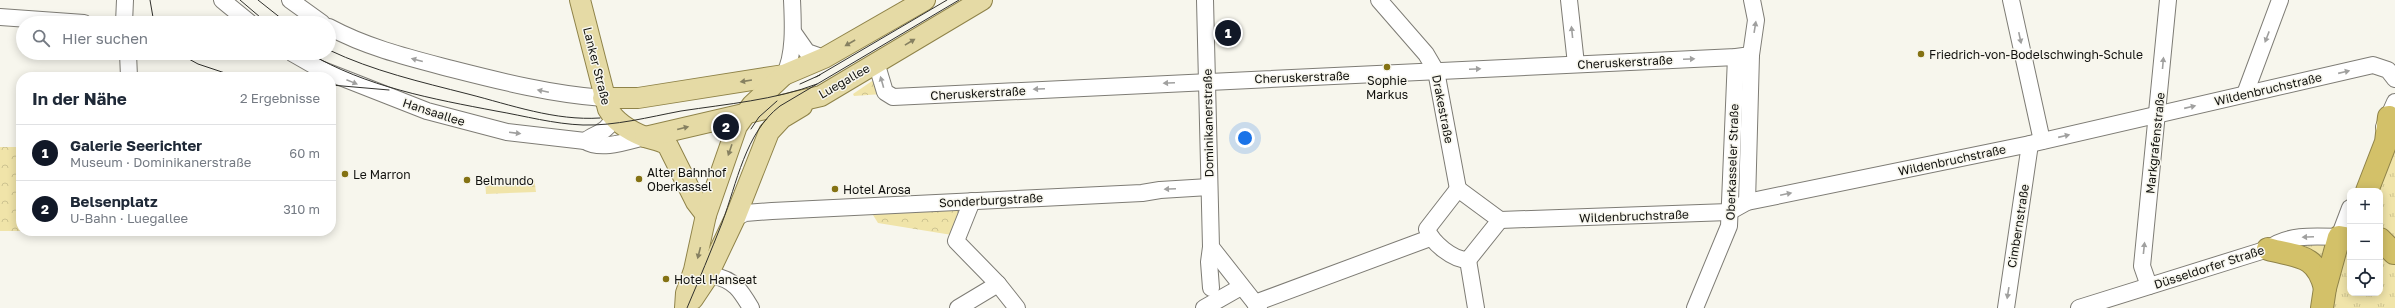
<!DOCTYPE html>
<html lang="de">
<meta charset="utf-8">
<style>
body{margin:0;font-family:"Golos Text",sans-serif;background:#f2f2f3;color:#1f2937}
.controls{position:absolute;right:12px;bottom:12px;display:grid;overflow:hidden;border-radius:8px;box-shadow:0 2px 10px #0003}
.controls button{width:36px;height:36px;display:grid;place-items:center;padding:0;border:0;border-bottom:1px solid #e0e1e3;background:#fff;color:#1f2937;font:20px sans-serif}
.you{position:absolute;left:1245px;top:138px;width:14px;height:14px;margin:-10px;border:3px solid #fff;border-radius:50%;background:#1a73e8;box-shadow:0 0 0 6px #1a73e833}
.badge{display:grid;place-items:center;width:26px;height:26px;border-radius:50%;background:#111827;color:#fff;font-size:13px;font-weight:700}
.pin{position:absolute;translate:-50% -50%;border:2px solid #fff;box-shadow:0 1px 4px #0006}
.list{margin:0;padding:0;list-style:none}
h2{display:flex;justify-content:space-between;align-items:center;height:52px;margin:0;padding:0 16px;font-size:17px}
h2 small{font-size:13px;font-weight:400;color:#747a83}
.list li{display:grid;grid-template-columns:26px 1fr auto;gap:12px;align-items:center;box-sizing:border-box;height:56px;padding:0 16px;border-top:1px solid #e0e1e3}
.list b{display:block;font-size:15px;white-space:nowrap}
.list p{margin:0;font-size:13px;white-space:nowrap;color:#747a83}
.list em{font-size:13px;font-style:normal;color:#747a83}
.icon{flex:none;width:22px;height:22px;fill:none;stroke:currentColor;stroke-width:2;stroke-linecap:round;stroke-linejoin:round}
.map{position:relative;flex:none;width:2395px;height:308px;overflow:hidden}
.search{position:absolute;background:#fff;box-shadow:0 2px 10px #0003;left:16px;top:16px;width:320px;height:44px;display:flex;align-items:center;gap:10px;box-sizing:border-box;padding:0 14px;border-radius:22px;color:#747a83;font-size:15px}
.panel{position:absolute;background:#fff;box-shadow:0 2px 10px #0003;left:16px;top:72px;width:320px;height:164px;border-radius:16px}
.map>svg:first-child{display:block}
.grass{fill:url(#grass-tufts)}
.park{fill:url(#park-crowns)}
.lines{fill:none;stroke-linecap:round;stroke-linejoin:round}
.minor-casing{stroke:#7e7c75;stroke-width:18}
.major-casing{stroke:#8f8349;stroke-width:22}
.highway-casing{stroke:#8f8349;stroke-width:24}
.minor{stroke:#fff;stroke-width:16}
.major{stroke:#e5daa5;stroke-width:20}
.highway{stroke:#d3c169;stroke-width:22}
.tram{stroke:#30302c;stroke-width:1}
.oneway{fill:#a0a09f}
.oneway2{fill:#868061}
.poi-dot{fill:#847213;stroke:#f7f6ed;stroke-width:1.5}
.labels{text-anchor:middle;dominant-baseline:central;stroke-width:3;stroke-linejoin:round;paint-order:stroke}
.poi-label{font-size:12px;fill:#11110e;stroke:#f7f6ed;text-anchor:start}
.street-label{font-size:12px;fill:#11110e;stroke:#f7f6ed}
</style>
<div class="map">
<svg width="2395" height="308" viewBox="0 0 2395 308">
<defs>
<pattern id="grass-tufts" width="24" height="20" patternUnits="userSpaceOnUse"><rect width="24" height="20" fill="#f0e4a9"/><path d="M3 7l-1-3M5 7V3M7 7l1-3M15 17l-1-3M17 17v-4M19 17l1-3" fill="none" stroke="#cdc390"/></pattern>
<pattern id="park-crowns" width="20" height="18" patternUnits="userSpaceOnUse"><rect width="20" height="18" fill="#f0e4a9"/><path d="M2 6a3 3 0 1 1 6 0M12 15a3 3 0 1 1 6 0" fill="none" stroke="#cdc390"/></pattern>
</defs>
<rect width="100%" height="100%" fill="#f7f6ed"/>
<g class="grass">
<path d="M 2395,115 L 2395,308 L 2328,308 L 2350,233 L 2350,293 L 2380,293 L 2380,191 L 2365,191 Z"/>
<path d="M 534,178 L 536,192 L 486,194 L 485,180 Z"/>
<path d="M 2304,243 L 2327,244 L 2325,265 L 2302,251 Z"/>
</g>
<g class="park">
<path d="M 875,79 L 882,94 L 854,96 L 853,94 Z"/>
<rect x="0" y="147" width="21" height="84"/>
<path d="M 962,207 L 952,235 L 878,223 L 873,215 L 877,211 Z"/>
</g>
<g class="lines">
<g class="minor-casing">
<g id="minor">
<path d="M 222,0 L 250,23"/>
<path d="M 290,0 L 322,23"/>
<path d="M 1205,0 L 1211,247 L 1259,308"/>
<path d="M 1379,0 L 1426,54 L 1436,71 L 1458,189"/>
<path d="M 1569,0 L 1576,64"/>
<path d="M 2011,0 L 2042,141"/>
<path d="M 0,17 L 84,23"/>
<path d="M 124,23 L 125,0"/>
<path d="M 329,27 C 368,48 410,58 452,69 C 503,82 551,94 603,98"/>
<path d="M 793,32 L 807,52 L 824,58"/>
<path d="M 128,53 L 129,77"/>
<path d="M 292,53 L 320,69 L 427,111 L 507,132 L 585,141 C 601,151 628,141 645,137"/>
<path d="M 876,62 L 885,92 L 893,97 L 1736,57 L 1751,55"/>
<path d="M 784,75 C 795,56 793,22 792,0"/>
<path d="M 2245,94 L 2280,0"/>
<path d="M 2384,127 L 2395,102"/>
<path d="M 585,141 C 596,133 608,132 613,118"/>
<path d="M 1458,189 L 1500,220 L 1468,260 C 1453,260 1432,243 1427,229 Z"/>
<path d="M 972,201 L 956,241 L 998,284 L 1017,308"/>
<path d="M 1747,202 L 1751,55 L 1756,20 L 1752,0"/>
<path d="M 735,218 L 745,213 L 772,211 L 1142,193 L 1160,190 L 1209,187"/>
<path d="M 1500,220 L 1729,212 L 1747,202 L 2030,144 L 2373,65 L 2388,70 L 2395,79"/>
<path d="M 1468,260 L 1476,308"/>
<path d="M 705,281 L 713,276 C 734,279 741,291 751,308"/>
<path d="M 2149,286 L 2142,266 L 2168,0"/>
<path d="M 1211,288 L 1209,262 L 1211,247"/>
<path d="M 1255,303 L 1430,238"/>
<path d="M 958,308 L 998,284"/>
<path d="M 1204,308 L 1241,287"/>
<path d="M 1695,308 L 1729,226 L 1736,57"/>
<path d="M 2006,308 L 2030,144"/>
<path d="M 2079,308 L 2268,249 C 2287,234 2315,236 2339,237 L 2350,208"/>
</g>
</g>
<g class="major-casing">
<g id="major">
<path d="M 580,0 L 608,109 C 616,123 630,131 645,137 C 653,140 662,140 668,146 L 696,202 L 706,215"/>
<path d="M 603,98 L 638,98 L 784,75 L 824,58 L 925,0"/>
<path d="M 645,137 L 821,96 L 982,0"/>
<path d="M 693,299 L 705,281 L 735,218 L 769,132 L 782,118 L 802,106"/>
<path d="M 685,308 L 686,293 L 694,270 L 706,215 L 737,126 L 752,105 L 784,75"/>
</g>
</g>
<g class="highway-casing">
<g id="highway">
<path d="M 2367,191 L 2386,142 L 2389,117"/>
<path d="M 2380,239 L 2394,253"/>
<path d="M 2268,249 C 2296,257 2316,253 2325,288"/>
<path d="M 2322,308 L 2325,288 L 2339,237 L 2350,239"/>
</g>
</g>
<use href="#minor" class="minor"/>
<use href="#major" class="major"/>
<use href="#highway" class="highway"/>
<g class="tram">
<path d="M 150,0 L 154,23"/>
<path d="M 240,0 L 267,23"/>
<path d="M 258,0 L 287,23"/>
<path d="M 329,50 C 373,71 421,82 468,94 C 511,105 555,121 600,118"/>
<path d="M 178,53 L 198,64 L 237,77"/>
<path d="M 309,53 C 366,87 433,99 496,111 C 525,116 554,124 583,125 C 615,126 649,117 681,111 C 727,104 775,100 817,84"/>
<path d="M 816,77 L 947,0"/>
<path d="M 800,84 L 820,75"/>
<path d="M 331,85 L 389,90"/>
<path d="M 751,129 L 759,117 L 777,101"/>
<path d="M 687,308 C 699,280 711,251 722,223 C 737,183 745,133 780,106 L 959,0"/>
</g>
</g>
<defs><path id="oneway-solid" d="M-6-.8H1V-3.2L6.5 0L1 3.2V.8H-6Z"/></defs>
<g class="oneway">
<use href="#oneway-solid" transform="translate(1755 27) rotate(-81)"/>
<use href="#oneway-solid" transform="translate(1572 32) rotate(-96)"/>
<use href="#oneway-solid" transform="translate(2267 37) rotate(111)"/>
<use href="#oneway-solid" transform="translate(2020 38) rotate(78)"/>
<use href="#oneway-solid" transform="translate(1689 59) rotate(-3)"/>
<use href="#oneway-solid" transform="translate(417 60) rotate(-165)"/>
<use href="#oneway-solid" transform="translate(2163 63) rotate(-85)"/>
<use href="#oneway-solid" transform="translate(1475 69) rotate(-2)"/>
<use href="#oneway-solid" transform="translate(2344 72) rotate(-13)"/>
<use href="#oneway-solid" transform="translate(352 82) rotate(22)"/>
<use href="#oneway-solid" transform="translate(882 82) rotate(-106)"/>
<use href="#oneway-solid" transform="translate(1169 83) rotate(177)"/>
<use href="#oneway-solid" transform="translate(1039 89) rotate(177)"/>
<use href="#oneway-solid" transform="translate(543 91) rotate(-168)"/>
<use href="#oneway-solid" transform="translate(2190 107) rotate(-13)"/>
<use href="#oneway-solid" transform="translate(515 133) rotate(7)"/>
<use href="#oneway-solid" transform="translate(2064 136) rotate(-13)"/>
<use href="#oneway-solid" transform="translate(1170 189) rotate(177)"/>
<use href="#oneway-solid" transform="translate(1786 194) rotate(-12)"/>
<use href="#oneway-solid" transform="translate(2308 237) rotate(177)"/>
<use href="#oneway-solid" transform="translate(2144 248) rotate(-84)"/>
<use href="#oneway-solid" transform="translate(2008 293) rotate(99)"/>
</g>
<g class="oneway2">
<use href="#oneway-solid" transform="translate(910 42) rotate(-31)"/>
<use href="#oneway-solid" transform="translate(850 43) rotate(150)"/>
<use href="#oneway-solid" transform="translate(746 81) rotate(171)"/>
<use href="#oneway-solid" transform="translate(683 128) rotate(-14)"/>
<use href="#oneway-solid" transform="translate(730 150) rotate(109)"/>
<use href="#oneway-solid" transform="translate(699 253) rotate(104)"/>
</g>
<g class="poi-dot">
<circle cx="1921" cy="54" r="4"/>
<circle cx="1387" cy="67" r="4"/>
<circle cx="345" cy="174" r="4"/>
<circle cx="639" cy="179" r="4"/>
<circle cx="467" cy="180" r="4"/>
<circle cx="835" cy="189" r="4"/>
<circle cx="666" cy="279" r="4"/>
</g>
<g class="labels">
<g class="poi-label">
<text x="1929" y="54">Friedrich-von-Bodelschwingh-Schule</text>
<text x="1387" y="80" text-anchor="middle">Sophie<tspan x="1387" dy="14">Markus</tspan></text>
<text x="647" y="172">Alter Bahnhof<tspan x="647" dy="14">Oberkassel</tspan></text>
<text x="353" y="174">Le Marron</text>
<text x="475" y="180">Belmundo</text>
<text x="843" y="189">Hotel Arosa</text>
<text x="674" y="279">Hotel Hanseat</text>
</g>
<g class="street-label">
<text transform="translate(1625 62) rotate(-3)">Cheruskerstraße</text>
<text transform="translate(597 66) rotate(76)">Lanker Straße</text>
<text transform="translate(1302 77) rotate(-2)">Cheruskerstraße</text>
<text transform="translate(844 81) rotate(-30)">Luegallee</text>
<text transform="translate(2268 89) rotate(-13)">Wildenbruchstraße</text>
<text transform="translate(978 93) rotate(-3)">Cheruskerstraße</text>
<text transform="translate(1443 109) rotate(79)">Drakestraße</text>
<text transform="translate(434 112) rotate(18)">Hansaallee</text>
<text transform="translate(1208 123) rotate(-91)">Dominikanerstraße</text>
<text transform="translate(2155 143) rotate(-84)">Markgrafenstraße</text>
<text transform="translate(1952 160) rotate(-12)">Wildenbruchstraße</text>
<text transform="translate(1732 162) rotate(-88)">Oberkasseler Straße</text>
<text transform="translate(991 200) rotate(-3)">Sonderburgstraße</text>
<text transform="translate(1634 216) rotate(-2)">Wildenbruchstraße</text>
<text transform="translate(2018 226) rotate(-81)">Cimbernstraße</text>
<text transform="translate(2209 267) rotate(-18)">Düsseldorfer Straße</text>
</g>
</g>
</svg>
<div class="controls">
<button>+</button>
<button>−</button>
<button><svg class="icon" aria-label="locate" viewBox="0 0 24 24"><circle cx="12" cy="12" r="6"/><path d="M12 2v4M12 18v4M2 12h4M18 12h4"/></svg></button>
</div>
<div class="you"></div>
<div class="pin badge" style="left:1228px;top:33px">1</div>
<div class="pin badge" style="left:726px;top:127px">2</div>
<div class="search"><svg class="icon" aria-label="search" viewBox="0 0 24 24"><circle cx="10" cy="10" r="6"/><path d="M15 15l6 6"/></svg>Hier suchen</div>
<section class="panel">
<h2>In der Nähe<small>2 Ergebnisse</small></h2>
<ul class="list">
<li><span class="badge">1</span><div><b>Galerie Seerichter</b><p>Museum · Dominikanerstraße</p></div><em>60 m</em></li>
<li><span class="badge">2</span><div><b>Belsenplatz</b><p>U-Bahn · Luegallee</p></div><em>310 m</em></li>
</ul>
</section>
</div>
